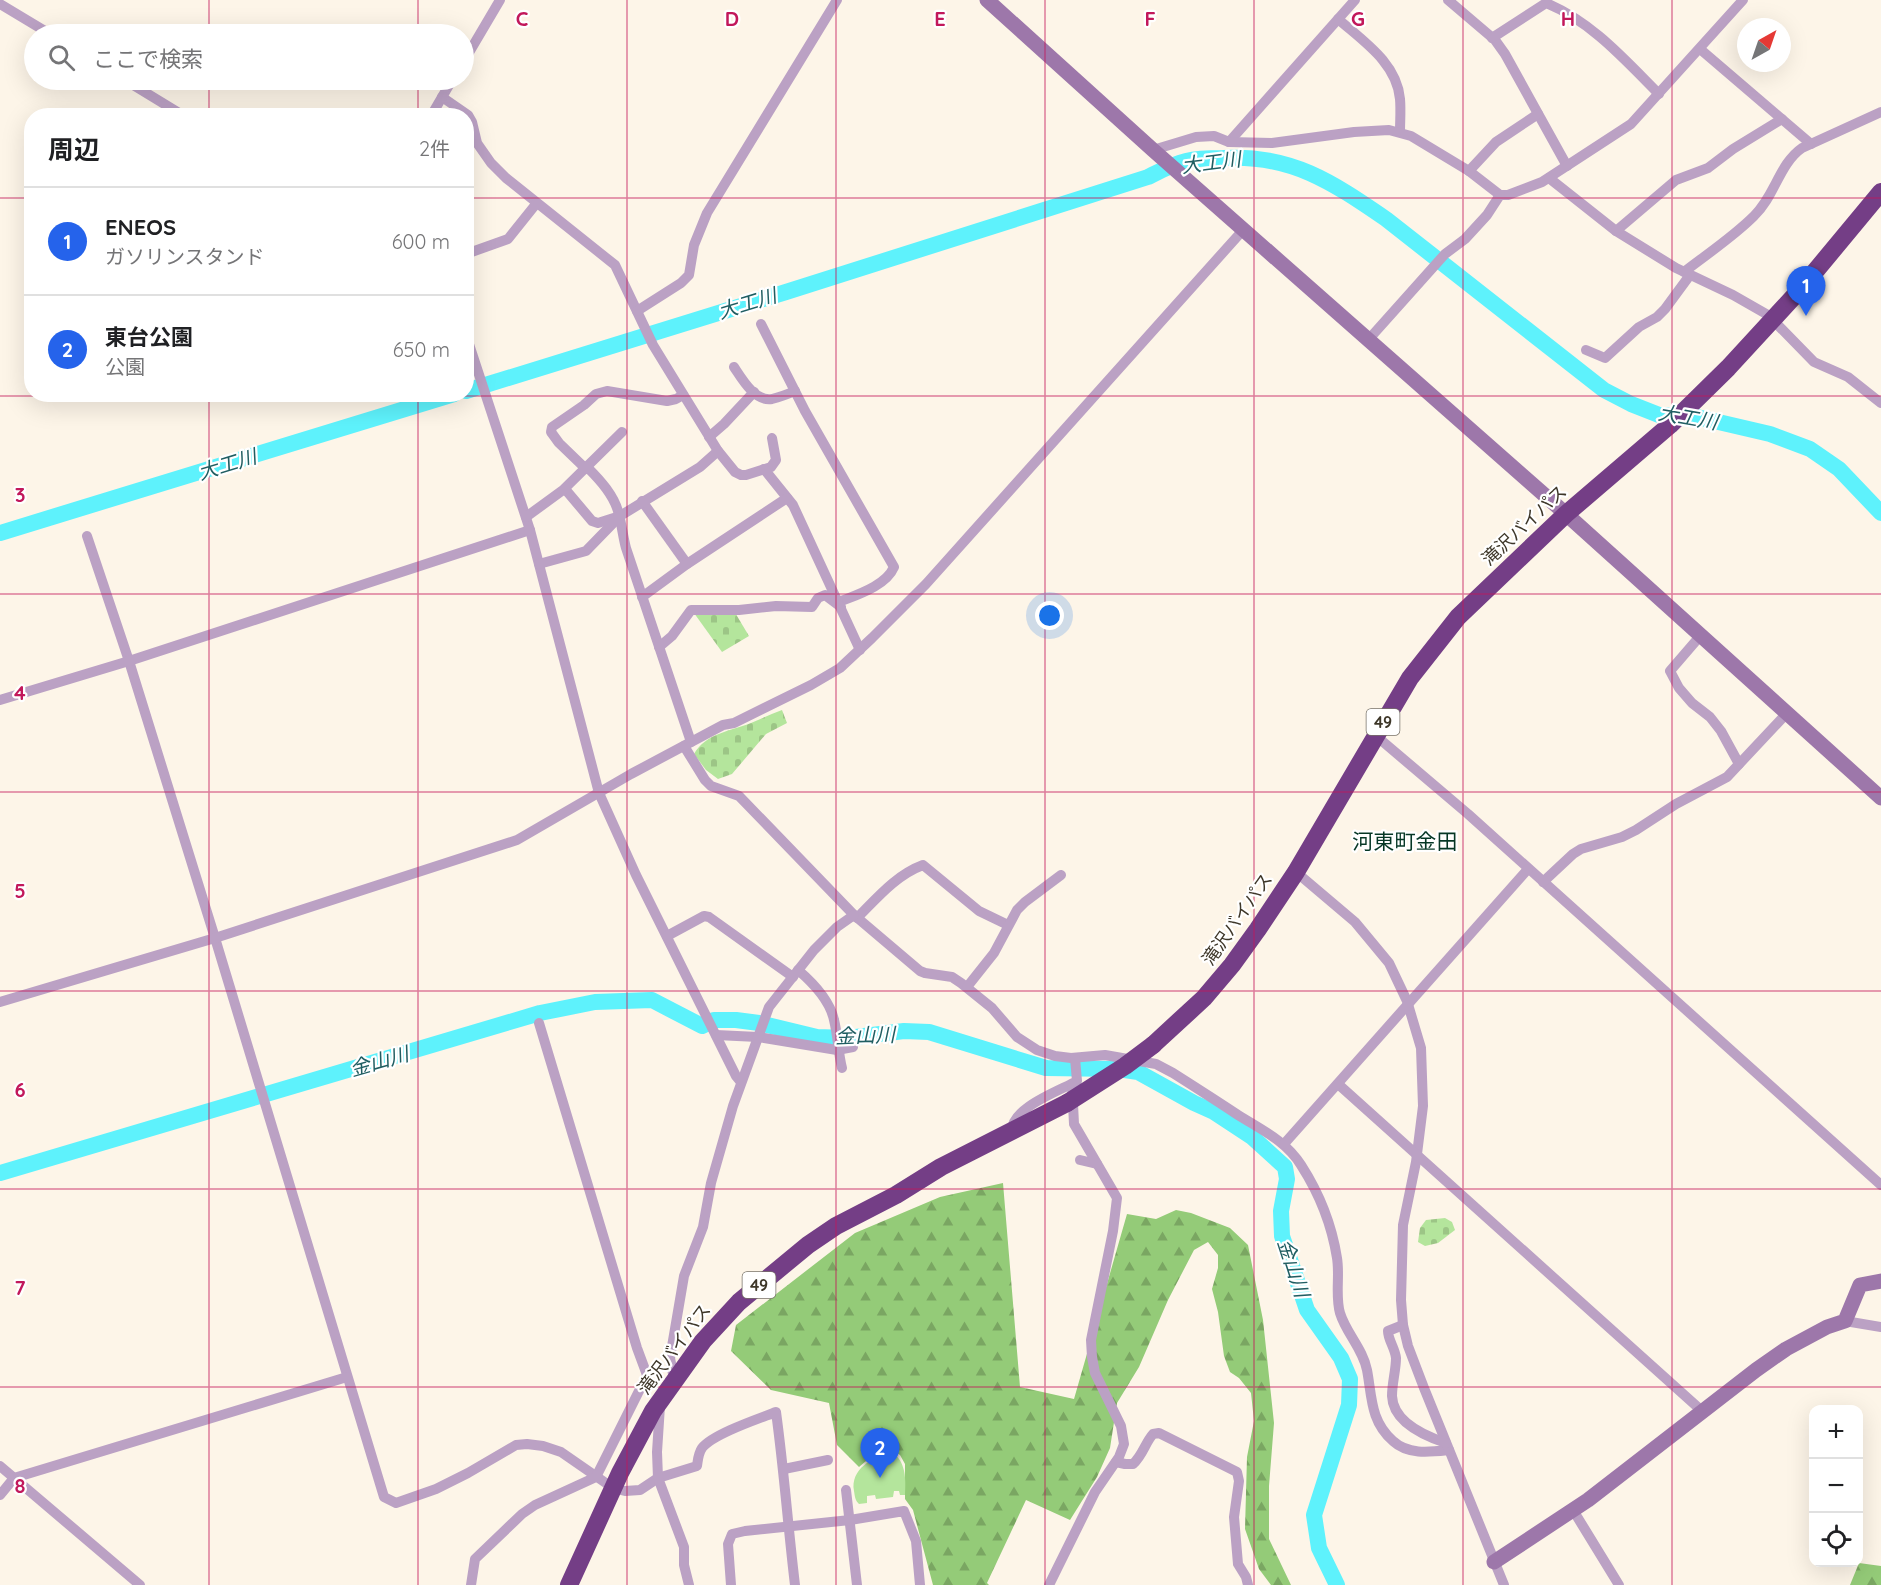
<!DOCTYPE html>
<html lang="ja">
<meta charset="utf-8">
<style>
body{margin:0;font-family:Quicksand,"Noto Sans JP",sans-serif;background:#f6f6f6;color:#202124}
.controls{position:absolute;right:18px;bottom:18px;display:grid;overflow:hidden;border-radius:12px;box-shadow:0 6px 24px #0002}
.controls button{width:54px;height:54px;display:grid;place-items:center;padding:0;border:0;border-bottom:2px solid #e0e0e0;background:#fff;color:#202124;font:30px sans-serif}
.compass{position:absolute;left:1737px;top:18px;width:54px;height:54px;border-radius:50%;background:#fff;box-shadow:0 6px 24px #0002;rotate:40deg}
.you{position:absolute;left:1050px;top:616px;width:21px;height:21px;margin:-15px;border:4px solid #fff;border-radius:50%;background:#1a73e8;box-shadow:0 0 0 9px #1a73e833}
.badge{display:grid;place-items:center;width:39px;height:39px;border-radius:50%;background:#2563eb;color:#fff;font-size:20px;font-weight:700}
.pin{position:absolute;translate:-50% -50px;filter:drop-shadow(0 2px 3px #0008)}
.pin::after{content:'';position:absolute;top:32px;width:21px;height:18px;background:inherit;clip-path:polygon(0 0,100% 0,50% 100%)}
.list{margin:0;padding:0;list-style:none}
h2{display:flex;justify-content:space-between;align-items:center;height:78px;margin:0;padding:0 24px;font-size:26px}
h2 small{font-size:20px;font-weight:400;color:#757577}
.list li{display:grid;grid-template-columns:39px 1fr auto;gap:18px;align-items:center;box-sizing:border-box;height:108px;padding:0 24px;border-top:2px solid #e0e0e0}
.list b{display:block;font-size:22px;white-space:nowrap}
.list p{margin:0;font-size:20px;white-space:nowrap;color:#757577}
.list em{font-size:20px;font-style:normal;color:#757577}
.icon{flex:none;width:33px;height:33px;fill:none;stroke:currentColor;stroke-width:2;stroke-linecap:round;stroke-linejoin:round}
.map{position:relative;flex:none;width:1881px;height:1585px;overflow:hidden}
.search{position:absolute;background:#fff;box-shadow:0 6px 24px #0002;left:24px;top:24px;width:450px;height:66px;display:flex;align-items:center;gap:15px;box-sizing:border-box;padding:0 21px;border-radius:33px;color:#757577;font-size:22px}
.panel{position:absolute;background:#fff;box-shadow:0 6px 24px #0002;left:24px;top:108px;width:450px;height:294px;border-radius:24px}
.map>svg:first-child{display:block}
.forest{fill:url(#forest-firs)}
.cemetery{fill:url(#cemetery-stones)}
.park{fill:#b4e59c}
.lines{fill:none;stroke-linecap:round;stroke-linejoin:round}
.river{stroke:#5ef2fc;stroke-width:16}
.street{stroke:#bba1c4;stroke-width:10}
.secondary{stroke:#9d77aa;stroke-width:15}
.highway{stroke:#743e86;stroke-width:18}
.highway-bridge{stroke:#743e86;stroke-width:18}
.grid{fill:none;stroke:#c2185b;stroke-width:1.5;stroke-opacity:0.55}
.labels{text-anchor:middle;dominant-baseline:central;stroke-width:4.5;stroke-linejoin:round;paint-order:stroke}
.shield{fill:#fff;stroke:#787369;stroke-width:1.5}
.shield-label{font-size:16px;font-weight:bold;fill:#3e3729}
.street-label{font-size:18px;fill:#3e3729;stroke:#fff}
.water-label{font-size:20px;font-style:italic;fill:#205e62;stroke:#fff}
.quarter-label{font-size:21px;fill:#063725;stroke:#fff}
.grid-label{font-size:20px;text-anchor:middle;font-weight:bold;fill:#c2185b;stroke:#fff;stroke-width:4.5;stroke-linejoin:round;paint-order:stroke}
</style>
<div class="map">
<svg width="1881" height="1585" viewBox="0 0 1881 1585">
<defs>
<pattern id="forest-firs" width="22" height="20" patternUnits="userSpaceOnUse" patternTransform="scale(1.5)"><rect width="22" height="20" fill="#94cb78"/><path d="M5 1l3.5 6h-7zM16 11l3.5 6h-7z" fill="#7aa662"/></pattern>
<pattern id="cemetery-stones" width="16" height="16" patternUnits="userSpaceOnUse" patternTransform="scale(1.5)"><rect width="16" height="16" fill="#b4e59c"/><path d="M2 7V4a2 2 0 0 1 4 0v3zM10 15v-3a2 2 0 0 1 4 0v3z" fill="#9cc586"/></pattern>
</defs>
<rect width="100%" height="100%" fill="#fdf5e8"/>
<g class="forest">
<path d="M 1003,1183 L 1020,1387 L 1074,1399 L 1127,1214 L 1156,1219 L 1176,1210 L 1191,1213 L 1230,1228 L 1248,1245 L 1263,1320 L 1274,1423 L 1269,1486 L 1269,1539 L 1291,1585 L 1271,1585 L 1259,1569 L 1245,1529 L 1247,1457 L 1254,1421 L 1251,1393 L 1239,1378 L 1230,1372 L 1224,1356 L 1218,1312 L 1212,1289 L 1218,1268 L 1218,1255 L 1208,1242 L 1194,1250 L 1168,1300 L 1139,1367 L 1117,1403 L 1110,1448 L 1097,1477 L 1070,1520 L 1026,1500 L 987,1583 L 989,1585 L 933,1585 L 913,1510 L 905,1499 L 905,1464 L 900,1455 L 891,1449 L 873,1455 L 859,1467 L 837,1445 L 829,1403 L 771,1390 L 731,1351 L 736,1325 L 855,1233 L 940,1197 Z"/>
<path d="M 1859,1563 L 1881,1566 L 1881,1585 L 1850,1585 Z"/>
</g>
<g class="cemetery">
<path d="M 734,611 L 749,636 L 722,652 L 694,613 Z"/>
<path d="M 782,710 L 787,723 L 766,734 L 732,774 L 718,779 L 706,770 L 694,754 C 706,733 731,731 751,723 C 761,719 771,714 782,710 Z"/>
<path d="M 1445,1218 L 1452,1222 L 1455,1230 L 1438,1243 L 1425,1246 L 1418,1242 L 1420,1228 L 1426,1220 Z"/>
</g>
<path class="park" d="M 891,1452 C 906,1460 906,1479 905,1495 L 900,1495 L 899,1491 L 894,1491 L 893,1497 L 876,1499 L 875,1495 L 867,1496 L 867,1503 L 859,1504 C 855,1500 855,1497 854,1491 C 850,1469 873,1457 891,1452 Z"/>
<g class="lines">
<g class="river">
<path d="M 466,391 L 786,292 L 1148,177 C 1160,171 1173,164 1186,161 C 1198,158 1211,158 1223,158 C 1291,154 1332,182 1386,219 L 1604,390 L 1631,404 L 1659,415 L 1697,417 L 1770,434 L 1810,449 L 1839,469 L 1881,513"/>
<path d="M 0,533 L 454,394"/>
<path d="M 0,1173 L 540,1013 L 595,1002 L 652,1000 L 702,1026 L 714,1020 L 736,1020 L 759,1023 L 817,1037 L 848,1038 L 904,1031 L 929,1032 L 1046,1068 L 1118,1069 L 1138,1072 L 1194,1103 L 1214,1112 L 1252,1137 L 1285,1167 L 1287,1179 L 1281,1211 L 1282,1236 L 1307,1310 L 1341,1358 L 1350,1379 L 1349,1405 L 1314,1515 L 1319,1548 L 1337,1585"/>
</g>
<g class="street">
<path d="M 1448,0 L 1495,40 L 1505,54 L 1567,166"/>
<path d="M 0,4 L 50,34"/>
<path d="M 1338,19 C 1363,41 1397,63 1400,99 C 1401,110 1400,121 1400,132"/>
<path d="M 1492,38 L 1546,3 C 1592,22 1624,59 1659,94"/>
<path d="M 1700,49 L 1811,144"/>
<path d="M 464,61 L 500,0"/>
<path d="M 125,80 L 184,116"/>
<path d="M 442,97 L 468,115 L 472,122 L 477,143 L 491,163 L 506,178 L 615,265 L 653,345 L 718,451 L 735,472 L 741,475 L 746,475 L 771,467 L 776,460 L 772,438"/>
<path d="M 431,116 L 452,80"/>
<path d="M 1229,142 L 1355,0"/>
<path d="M 1153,150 L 1196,137 L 1214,136 L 1229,142 L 1272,143 L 1354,132 L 1389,130 L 1411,136 L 1469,171 L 1500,195 L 1508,195 L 1542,182 L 1631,124 L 1743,0"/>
<path d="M 1469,171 L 1496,142 L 1538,114"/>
<path d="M 1549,178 L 1616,231 L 1676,268 L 1733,295 L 1768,315 L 1814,362 L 1848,377 L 1881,403"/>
<path d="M 1616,231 L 1676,180 L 1708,168 L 1733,149 L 1782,119"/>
<path d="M 466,254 L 508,239 L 536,204"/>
<path d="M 1684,272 C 1707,254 1733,237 1754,216 C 1775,196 1779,164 1802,148 L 1881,112"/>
<path d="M 637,311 L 681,283 L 689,275 L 694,245 L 707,213 L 837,0"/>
<path d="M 761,324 L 805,411 L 894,567 C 886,586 856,595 839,602"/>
<path d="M 466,335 L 530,530 L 599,793 L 636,875 L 736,1076 L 741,1082"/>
<path d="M 1369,339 L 1445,254 L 1465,239 L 1487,215 L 1500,195"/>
<path d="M 1586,350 L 1605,358 L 1639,327 L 1657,317 L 1665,309 L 1690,275"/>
<path d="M 734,367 C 742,379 755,402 772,399 C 780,397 788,394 795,391"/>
<path d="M 709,437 L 724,424 L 754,392"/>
<path d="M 587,467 C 600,480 615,496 619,515 C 622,526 623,537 626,548 L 691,742"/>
<path d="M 586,469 L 559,443 L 551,432 L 552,427 L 584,405 L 596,394 L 607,391 L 667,401 L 676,399 L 683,395"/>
<path d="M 764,469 L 793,505 L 860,650"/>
<path d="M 565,489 L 592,521 L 598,523 L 620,516"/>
<path d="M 642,501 L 687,564"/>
<path d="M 526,517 L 563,490 L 622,432"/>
<path d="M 87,536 L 129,661 L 215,938 L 384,1497 L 396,1503 L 436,1489 L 468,1473 L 516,1445 L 527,1444 L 543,1446 L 561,1452 L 613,1488 L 625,1491 L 640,1490 L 658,1478 L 697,1466 C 698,1460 698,1454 702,1448 C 713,1434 758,1419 776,1412 C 784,1470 788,1527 795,1585"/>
<path d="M 539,564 L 586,551 L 620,516 L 700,467 L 718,451"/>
<path d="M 642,597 L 687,564 L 787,498"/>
<path d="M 1701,635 L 1670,671 L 1679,688 L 1692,703 L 1710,717 L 1721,731 L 1739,764"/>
<path d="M 659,647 L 672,636 L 691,610 L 739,610 L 776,606 L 812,607 L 818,598 L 825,595 L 841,607"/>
<path d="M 0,700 L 129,661 L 530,530"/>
<path d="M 1375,735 L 1468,814 L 1881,1185"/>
<path d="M 684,746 L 705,780 L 711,786 L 739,796 L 854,915 L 920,971 L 925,973 L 952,977 L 961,983 L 992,1008 L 1017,1037 L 1037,1050 L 1055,1056 L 1071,1058 L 1105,1055 L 1156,1064 L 1173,1073 C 1195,1087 1217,1101 1238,1115 C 1262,1130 1286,1141 1301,1165 C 1319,1193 1332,1226 1337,1258 C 1340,1276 1335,1296 1340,1313 C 1346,1333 1363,1349 1367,1370 C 1372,1396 1370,1421 1393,1441 C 1408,1455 1430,1452 1449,1450"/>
<path d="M 1296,872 L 1355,922 L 1389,963 L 1407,1001 L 1421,1048 L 1423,1106 L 1416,1162 L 1403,1225 L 1401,1300 L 1403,1325 L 1408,1346 L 1424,1388 L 1504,1585"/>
<path d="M 1543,882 L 1573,854 L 1581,849 L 1622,837 L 1636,830 L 1676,804 L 1727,777 L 1787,713"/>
<path d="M 857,918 C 877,898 896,875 923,865 L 979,911 L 1008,925"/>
<path d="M 667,936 L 704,916 L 709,917 L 793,977"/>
<path d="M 798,970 C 812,982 830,1001 834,1020 C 838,1036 838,1052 842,1068"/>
<path d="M 967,987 L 994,953 L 1017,910 L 1025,902 L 1061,875"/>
<path d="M 0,1002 L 215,938 L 517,840 L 631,774 L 723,725 L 734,723 L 811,685 L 840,668 L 872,638 L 926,584 L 1244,229"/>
<path d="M 716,1035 L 758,1037 L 837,1050 L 853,1047"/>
<path d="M 1338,1084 L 1702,1411"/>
<path d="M 1012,1132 C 1010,1108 1059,1091 1077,1081 L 1075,1058"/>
<path d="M 1284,1144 L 1528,869"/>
<path d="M 1080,1160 L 1097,1164"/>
<path d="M 1845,1321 L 1881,1327"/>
<path d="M 1403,1325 L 1388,1331 C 1388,1340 1395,1348 1396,1358 C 1396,1370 1392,1383 1392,1396 C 1393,1422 1425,1436 1446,1443"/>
<path d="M 674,1379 L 670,1358 L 684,1276 L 703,1227 L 711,1183 L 733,1106 L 769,1007 L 814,950 L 837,927 L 854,915"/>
<path d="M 660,1406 L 657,1452 L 658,1478 L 684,1547 L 684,1565 L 689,1585"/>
<path d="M 1116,1462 L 1125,1464 L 1133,1464 C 1143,1455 1145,1443 1153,1434 L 1159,1433 L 1237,1472 L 1239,1481 L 1234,1517 L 1238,1564 L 1246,1577 L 1248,1585"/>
<path d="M 0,1466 L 140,1585"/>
<path d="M 784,1469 L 828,1460"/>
<path d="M 846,1490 L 857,1585"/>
<path d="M 0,1495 L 14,1478 L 347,1377"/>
<path d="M 1573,1510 L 1619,1585"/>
<path d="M 471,1585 L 475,1559 L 522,1514 L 535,1505 L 596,1477 L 647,1375 L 637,1348 L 539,1023"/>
<path d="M 731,1585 L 728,1544 L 732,1534 L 745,1531 L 850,1520 L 904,1511 L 916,1541 L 920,1585"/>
<path d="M 1049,1585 L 1095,1492 L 1119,1457 L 1124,1444 L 1121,1426 L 1095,1373 L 1092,1357 L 1091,1340 L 1113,1231 L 1117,1198 L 1074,1124 L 1072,1084"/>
</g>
<g class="secondary">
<path d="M 987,0 L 1153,150 L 1566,514 L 1881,798"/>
<path d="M 1494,1562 L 1588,1500 L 1756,1370 L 1786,1349 L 1827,1327 L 1845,1321 L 1860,1285 L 1881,1281"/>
</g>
<g class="highway">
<path d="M 1153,1045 L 1204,998 L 1232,965 L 1258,929 L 1296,872 L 1410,678 L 1458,617 L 1566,514 L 1670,425 L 1728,368 L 1798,292 L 1881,192"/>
<path d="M 569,1585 L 620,1473 L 653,1411 L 703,1341 L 739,1302 L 808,1245 L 836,1226 L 896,1195 L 941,1167 L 1067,1103"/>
</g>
<path class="highway-bridge" d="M 1067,1103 L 1125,1066 L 1153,1045"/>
</g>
<path class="grid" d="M 209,0 L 209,34M 418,0 L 418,34M 627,0 L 627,1585M 836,0 L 836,1585M 1045,0 L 1045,1585M 1254,0 L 1254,1585M 1463,0 L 1463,1585M 1672,0 L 1672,1585M 209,80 L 209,116M 418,80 L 418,116M 0,198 L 32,198M 466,198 L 1881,198M 209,394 L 209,1585M 418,394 L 418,1585M 0,396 L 1881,396M 0,594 L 1881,594M 0,792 L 1881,792M 0,991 L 1881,991M 0,1189 L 1881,1189M 0,1387 L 1881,1387"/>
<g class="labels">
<g class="shield">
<rect x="1366.5" y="709" width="33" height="26" rx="4.5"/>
<rect x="742.5" y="1272" width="33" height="26" rx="4.5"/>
</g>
<g class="shield-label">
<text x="1383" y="722">49</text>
<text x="759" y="1285">49</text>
</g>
<g class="street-label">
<text transform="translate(1524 525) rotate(-43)">滝沢バイパス</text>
<text transform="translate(1237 919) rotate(-55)">滝沢バイパス</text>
<text transform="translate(674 1349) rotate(-53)">滝沢バイパス</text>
</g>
<g class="water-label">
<text transform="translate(1211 162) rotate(-7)">大工川</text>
<text transform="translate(747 303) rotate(-17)">大工川</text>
<text transform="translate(1688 417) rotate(10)">大工川</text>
<text transform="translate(227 464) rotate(-17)">大工川</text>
<text transform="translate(865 1035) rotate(-2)">金山川</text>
<text transform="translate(379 1061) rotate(-16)">金山川</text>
<text transform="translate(1294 1268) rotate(72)">金山川</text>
</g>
<g class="quarter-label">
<text x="1405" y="841">河東町金田</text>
</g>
</g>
<g class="grid-label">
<text x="522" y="26">C</text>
<text x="732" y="26">D</text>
<text x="940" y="26">E</text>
<text x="1150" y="26">F</text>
<text x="1358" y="26">G</text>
<text x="1568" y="26">H</text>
<text x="20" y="502">3</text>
<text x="20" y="700">4</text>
<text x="20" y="898">5</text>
<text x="20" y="1097">6</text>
<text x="20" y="1295">7</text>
<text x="20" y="1493">8</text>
</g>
</svg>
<div class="controls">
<button>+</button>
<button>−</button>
<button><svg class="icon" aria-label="locate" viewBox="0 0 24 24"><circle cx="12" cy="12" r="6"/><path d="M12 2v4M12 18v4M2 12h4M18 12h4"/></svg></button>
</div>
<svg class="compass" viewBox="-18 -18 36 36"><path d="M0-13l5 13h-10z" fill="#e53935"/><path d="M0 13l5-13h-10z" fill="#757577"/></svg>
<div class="you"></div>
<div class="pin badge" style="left:1806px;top:316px">1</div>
<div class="pin badge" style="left:880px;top:1478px">2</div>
<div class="search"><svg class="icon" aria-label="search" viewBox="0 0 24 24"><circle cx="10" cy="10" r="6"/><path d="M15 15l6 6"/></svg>ここで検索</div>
<section class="panel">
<h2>周辺<small>2件</small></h2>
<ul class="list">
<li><span class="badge">1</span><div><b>ENEOS</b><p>ガソリンスタンド</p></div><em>600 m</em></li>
<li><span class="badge">2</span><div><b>東台公園</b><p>公園</p></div><em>650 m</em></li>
</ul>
</section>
</div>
